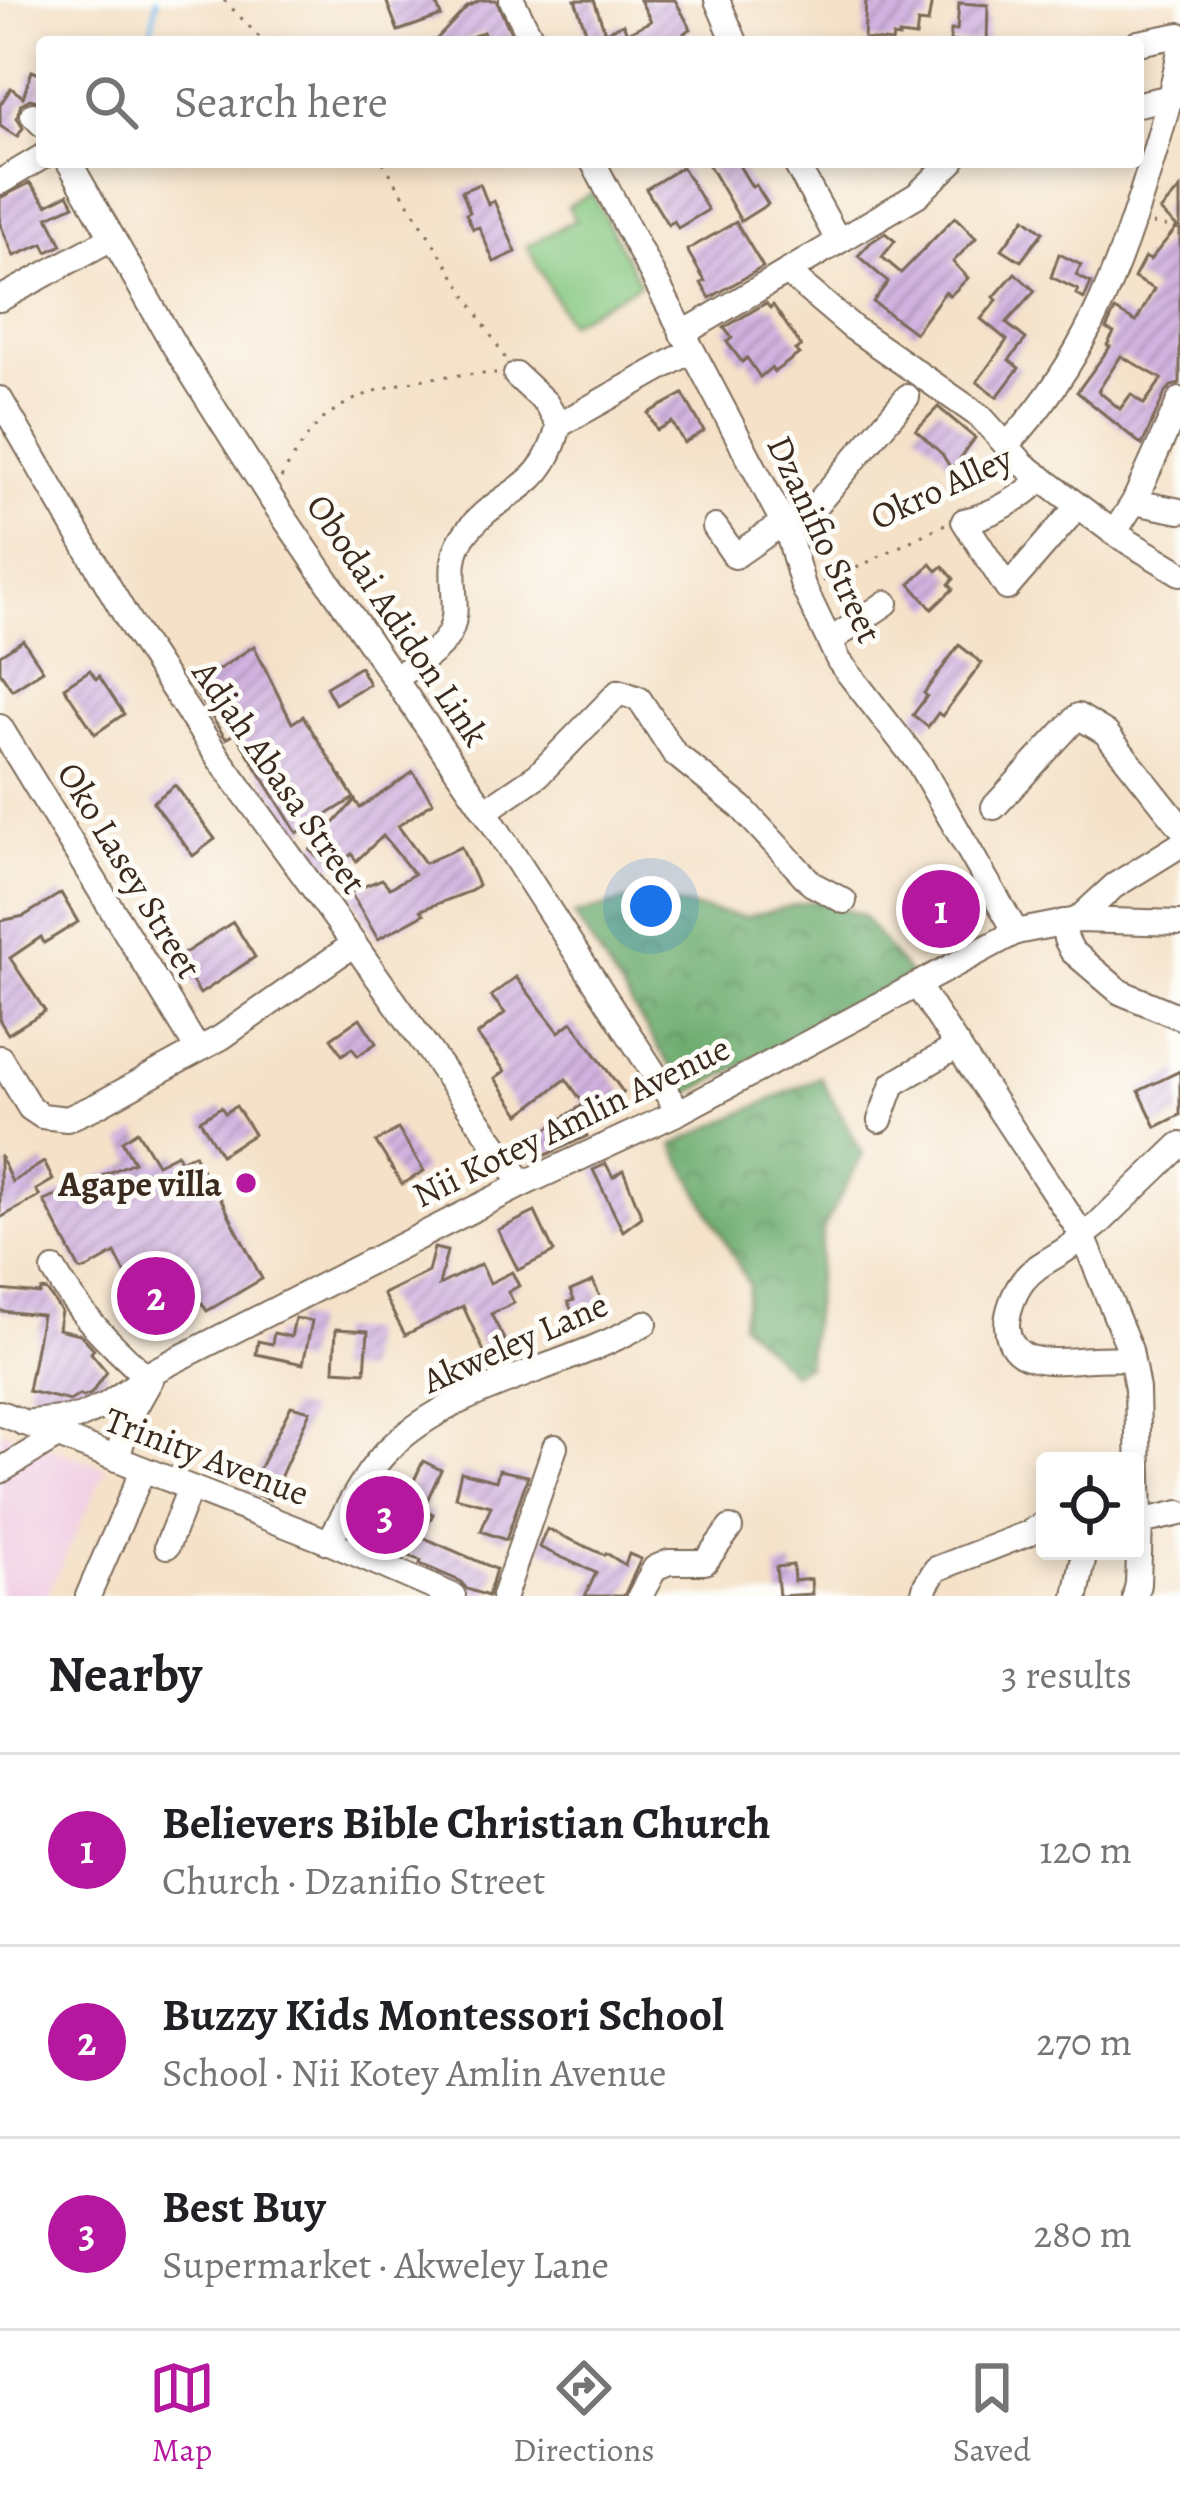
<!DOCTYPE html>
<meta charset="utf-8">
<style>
body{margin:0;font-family:Alegreya,serif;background:#f2f2f2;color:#202124}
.controls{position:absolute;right:36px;bottom:36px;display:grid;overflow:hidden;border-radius:12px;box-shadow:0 6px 18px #0003}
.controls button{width:108px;height:108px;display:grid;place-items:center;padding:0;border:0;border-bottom:3px solid #e0e0e0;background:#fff;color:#202124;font:60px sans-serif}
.you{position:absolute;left:651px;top:906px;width:42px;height:42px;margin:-30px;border:9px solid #fff;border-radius:50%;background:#1a73e8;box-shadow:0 0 0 18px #1a73e833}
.badge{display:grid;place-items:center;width:78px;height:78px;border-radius:50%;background:#b5179e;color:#fff;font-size:39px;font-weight:700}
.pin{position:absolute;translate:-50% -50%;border:6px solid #fff;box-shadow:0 3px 12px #0006}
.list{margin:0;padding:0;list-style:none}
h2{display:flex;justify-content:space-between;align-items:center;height:156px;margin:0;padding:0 48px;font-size:51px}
h2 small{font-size:39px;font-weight:400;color:#757577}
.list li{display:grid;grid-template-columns:78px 1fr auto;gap:36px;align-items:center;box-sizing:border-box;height:192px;padding:0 48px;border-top:3px solid #e0e0e0}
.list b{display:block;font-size:45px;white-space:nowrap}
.list p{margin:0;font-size:39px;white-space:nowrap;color:#757577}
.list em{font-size:39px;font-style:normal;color:#757577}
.icon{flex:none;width:66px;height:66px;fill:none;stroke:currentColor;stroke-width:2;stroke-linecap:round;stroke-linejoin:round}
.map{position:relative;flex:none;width:1180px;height:1596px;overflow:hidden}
.search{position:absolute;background:#fff;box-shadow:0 6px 18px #0003;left:36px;right:36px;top:36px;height:132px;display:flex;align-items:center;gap:30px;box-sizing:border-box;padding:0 42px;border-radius:12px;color:#757577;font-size:45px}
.sheet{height:732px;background:#fff}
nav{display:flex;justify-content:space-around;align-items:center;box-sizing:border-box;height:168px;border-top:3px solid #e0e0e0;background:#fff;font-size:33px;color:#757577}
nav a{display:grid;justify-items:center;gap:6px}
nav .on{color:#b5179e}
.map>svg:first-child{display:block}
.built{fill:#f1d0e4}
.green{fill:#85c780;stroke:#60784f;stroke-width:3}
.forest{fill:url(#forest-crowns);stroke:#546b46;stroke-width:3}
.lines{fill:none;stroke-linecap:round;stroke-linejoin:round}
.stream{stroke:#78c0f0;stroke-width:4.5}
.building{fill:url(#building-hatch);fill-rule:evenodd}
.minor-casing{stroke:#7c6a59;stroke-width:28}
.path{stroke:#7c6a59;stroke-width:3;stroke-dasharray:3 9;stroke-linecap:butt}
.minor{stroke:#fff;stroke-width:24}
.poi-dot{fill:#b5179e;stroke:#fdfcf7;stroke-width:4.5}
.labels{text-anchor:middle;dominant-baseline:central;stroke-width:10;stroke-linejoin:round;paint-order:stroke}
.street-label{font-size:36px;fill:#3b2a1e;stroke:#fdfcf7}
.poi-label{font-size:36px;font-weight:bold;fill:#3b2a1e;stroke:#fdfcf7;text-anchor:end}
</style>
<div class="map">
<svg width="1180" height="1596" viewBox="0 0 1180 1596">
<defs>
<pattern id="forest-crowns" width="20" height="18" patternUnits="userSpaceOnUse" patternTransform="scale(3)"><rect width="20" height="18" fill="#6cac6e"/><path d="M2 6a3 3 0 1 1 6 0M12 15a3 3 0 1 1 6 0" fill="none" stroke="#5a8c5a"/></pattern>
<pattern id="building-hatch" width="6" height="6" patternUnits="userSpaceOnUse" patternTransform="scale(3)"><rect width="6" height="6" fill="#d2b3e1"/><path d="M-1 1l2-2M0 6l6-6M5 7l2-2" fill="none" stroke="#ac92b6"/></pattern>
</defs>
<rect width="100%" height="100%" fill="#fdfcf7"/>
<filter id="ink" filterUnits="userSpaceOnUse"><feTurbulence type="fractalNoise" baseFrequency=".00833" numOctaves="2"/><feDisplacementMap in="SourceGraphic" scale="24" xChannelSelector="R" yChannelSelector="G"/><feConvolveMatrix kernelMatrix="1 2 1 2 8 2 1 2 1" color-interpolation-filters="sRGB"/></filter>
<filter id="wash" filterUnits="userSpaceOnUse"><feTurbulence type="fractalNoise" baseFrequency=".004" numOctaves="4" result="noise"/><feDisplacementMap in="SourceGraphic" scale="48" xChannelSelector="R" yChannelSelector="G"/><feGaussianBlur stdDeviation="2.7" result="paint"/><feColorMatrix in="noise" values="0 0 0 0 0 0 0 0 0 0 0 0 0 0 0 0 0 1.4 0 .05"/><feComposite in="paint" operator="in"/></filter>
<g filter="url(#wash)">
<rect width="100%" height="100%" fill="#f4e1c7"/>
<path class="built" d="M 0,1430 L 106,1468 L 47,1596 L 0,1596 Z"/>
<path class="green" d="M 592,193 L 640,284 L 568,323 L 527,246 L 575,220 L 568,206 Z"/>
<g class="forest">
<path d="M 638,898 L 746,917 L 816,900 L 862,915 L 910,975 L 688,1094 L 574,915 Z"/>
<path d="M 820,1077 L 863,1154 L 823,1229 L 807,1365 L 792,1373 L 741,1323 L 749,1285 L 673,1145 Z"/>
</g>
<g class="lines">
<path class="stream" d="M 149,42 L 157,0"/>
</g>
<g id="blocks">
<g class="building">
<path d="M 386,0 L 435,0 L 441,16 L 398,31 Z"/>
<path d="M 481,0 L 496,0 L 515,42 L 488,42 L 483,32 L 460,42 L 434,42 L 467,7 Z"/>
<path d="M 575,0 L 594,0 L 605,32 L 623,24 L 627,33 L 651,21 L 640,0 L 675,0 L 691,29 L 684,33 L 686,37 L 677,42 L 584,42 L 589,40 Z"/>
<path d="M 866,0 L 932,0 L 928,23 L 918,22 L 916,37 L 899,35 L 899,38 L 893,37 L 892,42 L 864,39 Z"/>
<path d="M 959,3 L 988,5 L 987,42 L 950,42 L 951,30 L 957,30 Z"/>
<path d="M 32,71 L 42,75 L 42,102 L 30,99 L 21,104 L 17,118 L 23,128 L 17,137 L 0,126 L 0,105 L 11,88 L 23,97 Z"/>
<path d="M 707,162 L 737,162 L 752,187 L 756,185 L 768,204 L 741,221 Z"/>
<path d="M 682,167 L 708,210 L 678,228 L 674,221 L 668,225 L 646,189 Z"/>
<path d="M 30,183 L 47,205 L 68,194 L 74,205 L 48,217 L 62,245 L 47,252 L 43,244 L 14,256 L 0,224 L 0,198 Z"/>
<path d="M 480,184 L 488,204 L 494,201 L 516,252 L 494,262 L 479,227 L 473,229 L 466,214 L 470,212 L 462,191 Z"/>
<path d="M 1180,189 L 1180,384 L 1171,386 L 1165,393 L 1142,445 L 1077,392 L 1110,347 L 1107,345 L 1114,333 L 1106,329 L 1115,310 L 1136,322 L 1154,289 L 1134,278 L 1145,257 L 1150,260 L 1177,227 L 1160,211 ZM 1121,356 L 1162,379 L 1144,404 L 1131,394 L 1120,409 L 1098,391 Z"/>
<path d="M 955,217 L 976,238 L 953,262 L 968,278 L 950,296 L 945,292 L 915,333 L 873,302 L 888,282 L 858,256 L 871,242 L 885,233 L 895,241 L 882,257 L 901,273 Z"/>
<path d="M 1025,218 L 1043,232 L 1021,261 L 1002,249 Z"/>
<path d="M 736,222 L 763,267 L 710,298 L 701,283 L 705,281 L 687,250 Z"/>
<path d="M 1059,254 L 1081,265 L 1076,275 L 1091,283 L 1084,299 L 1076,294 L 1078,290 L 1051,277 Z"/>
<path d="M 1015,273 L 1035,291 L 1006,323 L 1026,339 L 1009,360 L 1019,368 L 997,397 L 977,382 L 1007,340 L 981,319 L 997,300 L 994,297 Z"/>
<path d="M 766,303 L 770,308 L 773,305 L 801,346 L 795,350 L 799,354 L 774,372 L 771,368 L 760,377 L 747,358 L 742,362 L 727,342 L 732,338 L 724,328 Z"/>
<path d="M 683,394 L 704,431 L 684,443 L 672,422 L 657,430 L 648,413 Z"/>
<path d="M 938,407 L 975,438 L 952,470 L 942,454 L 916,430 Z"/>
<path d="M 931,564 L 937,571 L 943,566 L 954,579 L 949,584 L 953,589 L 932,609 L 910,584 Z"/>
<path d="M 23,640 L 43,670 L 12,690 L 0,672 L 0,655 Z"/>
<path d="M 959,645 L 982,663 L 942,716 L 938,713 L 928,727 L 913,715 L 927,696 L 924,693 Z"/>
<path d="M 254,646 L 292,723 L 303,716 L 354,798 L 297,833 L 235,733 L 226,739 L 192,687 Z"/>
<path d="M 360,667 L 369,684 L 335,704 L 326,687 Z"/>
<path d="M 90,670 L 96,679 L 99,676 L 124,714 L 95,734 L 64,687 Z"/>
<path d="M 413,772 L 433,802 L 398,826 L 425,863 L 461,847 L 478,885 L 471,891 L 421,910 L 424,914 L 378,939 L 350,892 L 382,879 L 390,888 L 414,874 L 383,836 L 356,861 L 352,854 L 331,868 L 310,850 L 355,800 L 360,808 Z"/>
<path d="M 175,785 L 215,839 L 193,856 L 153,802 Z"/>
<path d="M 935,874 L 976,920 L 947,945 L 906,899 Z"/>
<path d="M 61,893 L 78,922 L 44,943 L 41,937 L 10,958 L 45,1011 L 8,1034 L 0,1021 L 0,921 L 24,916 Z"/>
<path d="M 233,922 L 255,957 L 200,994 L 177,958 Z"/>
<path d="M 516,977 L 559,1032 L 572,1022 L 623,1092 L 579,1124 L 587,1136 L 533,1161 L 526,1143 L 584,1104 L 566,1079 L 520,1114 L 495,1078 L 505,1071 L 477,1035 L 505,1013 L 491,996 Z"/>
<path d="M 360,1018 L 376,1043 L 358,1056 L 352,1048 L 342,1055 L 331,1038 Z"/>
<path d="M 1180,1071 L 1180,1115 L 1156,1127 L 1139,1091 Z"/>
<path d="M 236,1106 L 254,1134 L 221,1155 L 200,1120 L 221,1107 L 225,1113 Z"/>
<path d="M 398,1129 L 424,1171 L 402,1184 L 376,1142 Z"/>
<path d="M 137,1131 L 157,1164 L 177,1154 L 180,1161 L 194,1154 L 209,1184 L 212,1182 L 262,1279 L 207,1311 L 202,1303 L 172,1316 L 174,1323 L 148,1319 L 115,1253 L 85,1270 L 80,1270 L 44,1201 L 134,1162 L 122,1141 Z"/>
<path d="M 0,1155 L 12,1182 L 44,1162 L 53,1180 L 36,1190 L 40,1196 L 0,1218 Z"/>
<path d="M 606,1164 L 613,1177 L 623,1170 L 642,1217 L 623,1231 L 593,1170 Z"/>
<path d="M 535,1212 L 554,1252 L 518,1270 L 498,1230 Z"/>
<path d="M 434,1248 L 447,1251 L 439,1285 L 481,1264 L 490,1283 L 512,1272 L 519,1286 L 508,1292 L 514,1303 L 491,1314 L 507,1345 L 486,1356 L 463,1306 L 405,1335 L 383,1294 L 428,1272 Z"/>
<path d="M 593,1281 L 606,1310 L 583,1320 L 581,1315 L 575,1318 L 568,1302 L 574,1300 L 570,1291 Z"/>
<path d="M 0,1290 L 40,1294 L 41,1290 L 47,1291 L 61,1311 L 58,1329 L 80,1334 L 94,1349 L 91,1353 L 107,1372 L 91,1394 L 83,1397 L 79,1395 L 70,1401 L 28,1391 L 42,1315 L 0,1311 Z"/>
<path d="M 295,1318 L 312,1321 L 303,1364 L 256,1354 L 258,1341 L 272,1344 L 274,1333 L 291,1337 Z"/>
<path d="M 336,1329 L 368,1331 L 365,1372 L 334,1370 Z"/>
<path d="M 291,1406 L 310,1411 L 270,1500 L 248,1491 Z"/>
<path d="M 423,1461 L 441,1470 L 423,1509 L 433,1514 L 422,1537 L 496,1569 L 488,1596 L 467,1589 L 460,1581 L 420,1564 L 421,1561 L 408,1555 L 416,1539 L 363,1515 L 387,1477 L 411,1487 Z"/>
<path d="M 499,1470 L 528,1476 L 506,1540 L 481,1531 L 491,1506 L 455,1497 L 461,1472 L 496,1481 Z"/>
<path d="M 547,1529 L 605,1555 L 606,1553 L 625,1565 L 629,1554 L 641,1559 L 624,1596 L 585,1596 L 596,1573 L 539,1547 Z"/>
<path d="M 793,1565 L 794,1581 L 811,1579 L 812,1594 L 779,1596 L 776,1567 Z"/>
</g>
</g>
</g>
<g filter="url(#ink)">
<use href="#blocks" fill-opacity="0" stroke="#7c6a59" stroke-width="3"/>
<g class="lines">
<g class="minor-casing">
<g id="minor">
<path d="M 512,0 L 533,42"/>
<path d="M 717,0 L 735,42"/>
<path d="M 1138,43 L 1180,35"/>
<path d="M 1138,104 L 1172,97"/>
<path d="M 33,115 L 42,124"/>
<path d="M 69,162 L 175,347 L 270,497 L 485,811 L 679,1112"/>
<path d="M 593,162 L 787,530 L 803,586 L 839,661 L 920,765 L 1016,932"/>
<path d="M 795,162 L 838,240"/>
<path d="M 0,182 L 42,157"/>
<path d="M 787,272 L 853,328 L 981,417 L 1023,464 L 1114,533 L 1180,573"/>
<path d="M 0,299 L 112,238"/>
<path d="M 682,334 L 917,195 L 952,162"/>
<path d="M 0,399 L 134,630 L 220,760 L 354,944 L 523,1184"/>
<path d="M 559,425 L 691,351"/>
<path d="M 1007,445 C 1084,363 1118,272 1150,167 C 1162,128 1173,90 1180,50"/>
<path d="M 1042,478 C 1022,498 992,515 964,521 L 1007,588 L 1078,506"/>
<path d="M 1134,502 L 1180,511"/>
<path d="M 715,527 L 735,556 L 783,523"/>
<path d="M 787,530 L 812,510 L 907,397"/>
<path d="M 1114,533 L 1134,502 L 1180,400"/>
<path d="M 830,641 L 886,603"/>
<path d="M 395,678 C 412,666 436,654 447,637 C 466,608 441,569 463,537 C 498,487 542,497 559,425 L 546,403 L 516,375"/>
<path d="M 0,727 L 198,1050"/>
<path d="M 994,807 L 1078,716 L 1106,733 L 1180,826"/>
<path d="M 485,811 L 538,775 L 619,692 L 639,699 L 674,753 L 741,807 L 812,884 L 844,901"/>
<path d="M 1077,920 L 1114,886 L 1180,845"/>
<path d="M 1063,922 L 1066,939 L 1072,951 L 1120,992 L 1180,1017"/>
<path d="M 917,985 L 1083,1236 C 1065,1255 1039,1260 1023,1281 C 1014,1293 1007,1312 1007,1326 C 1010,1372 1063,1360 1093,1359 C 1106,1358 1119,1359 1131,1358"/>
<path d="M 0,1058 L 30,1108 L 42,1116 L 67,1119 L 96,1106 L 222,1037 L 354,944"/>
<path d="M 880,1120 L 893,1084 L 958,1046"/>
<path d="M 54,1270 C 80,1316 108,1341 146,1377"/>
<path d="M 0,1413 L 329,1542 L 453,1596"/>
<path d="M 23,1423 L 79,1417 L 106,1405 L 156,1370 L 523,1184 L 679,1112 L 1016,932 L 1077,920 L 1180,923"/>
<path d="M 117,1459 L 129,1418 L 151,1379"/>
<path d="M 0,1471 L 57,1436"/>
<path d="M 1140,1522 L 1180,1513"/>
<path d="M 329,1542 C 347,1510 363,1475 389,1449 C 456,1383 565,1370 645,1323"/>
<path d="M 167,1546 L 190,1488"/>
<path d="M 88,1596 L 143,1470"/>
<path d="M 504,1596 L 555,1447"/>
<path d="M 640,1596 L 655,1568 L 669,1562 L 705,1562 L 730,1528"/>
<path d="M 923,1596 L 926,1585 L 936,1569 L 1029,1533 L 1045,1523"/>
<path d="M 1076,1596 L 1085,1551"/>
<path d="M 1135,1596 L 1138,1584 L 1140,1522 L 1137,1389 L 1130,1350 L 1083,1236 L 1097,1225 L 1180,1145"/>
</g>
</g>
<g class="path">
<path d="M 224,0 L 264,42"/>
<path d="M 383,162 L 505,358"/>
<path d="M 1152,224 L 1180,229"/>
<path d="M 281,478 C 292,459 303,440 318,424 C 358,384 442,373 496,374"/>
<path d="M 823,581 L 840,576 L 945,524"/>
</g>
<use href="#minor" class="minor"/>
</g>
</g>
<circle class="poi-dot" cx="246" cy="1183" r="12"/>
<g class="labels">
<g class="street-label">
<text transform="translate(941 487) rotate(-25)">Okro Alley</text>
<text transform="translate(825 539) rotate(65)">Dzanifio Street</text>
<text transform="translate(398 620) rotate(56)">Obodai Adidon Link</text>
<text transform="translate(280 777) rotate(55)">Adjah Abasa Street</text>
<text transform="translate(130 870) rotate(59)">Oko Lasey Street</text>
<text transform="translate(571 1121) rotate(-26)">Nii Kotey Amlin Avenue</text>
<text transform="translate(515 1342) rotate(-24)">Akweley Lane</text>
<text transform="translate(207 1456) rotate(21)">Trinity Avenue</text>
</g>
<g class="poi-label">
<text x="222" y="1183">Agape villa</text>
</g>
</g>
</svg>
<div class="controls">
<button><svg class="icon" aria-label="locate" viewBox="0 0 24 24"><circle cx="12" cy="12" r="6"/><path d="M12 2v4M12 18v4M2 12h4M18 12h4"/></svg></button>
</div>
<div class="you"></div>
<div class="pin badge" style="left:941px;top:909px">1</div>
<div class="pin badge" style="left:156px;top:1296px">2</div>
<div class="pin badge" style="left:385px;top:1515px">3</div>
<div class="search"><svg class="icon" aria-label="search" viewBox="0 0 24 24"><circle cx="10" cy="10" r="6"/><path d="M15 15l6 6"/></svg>Search here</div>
</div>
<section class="sheet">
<h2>Nearby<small>3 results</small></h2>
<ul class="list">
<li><span class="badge">1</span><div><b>Believers Bible Christian Church</b><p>Church · Dzanifio Street</p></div><em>120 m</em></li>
<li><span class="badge">2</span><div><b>Buzzy Kids Montessori School</b><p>School · Nii Kotey Amlin Avenue</p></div><em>270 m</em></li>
<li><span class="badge">3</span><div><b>Best Buy</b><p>Supermarket · Akweley Lane</p></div><em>280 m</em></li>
</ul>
</section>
<nav>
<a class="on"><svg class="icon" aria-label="map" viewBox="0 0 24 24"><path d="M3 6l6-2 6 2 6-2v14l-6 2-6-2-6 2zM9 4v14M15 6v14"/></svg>Map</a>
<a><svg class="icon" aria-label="directions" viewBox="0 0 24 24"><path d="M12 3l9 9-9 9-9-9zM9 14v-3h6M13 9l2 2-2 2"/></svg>Directions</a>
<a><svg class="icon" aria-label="saved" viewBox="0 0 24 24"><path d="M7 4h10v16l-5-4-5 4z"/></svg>Saved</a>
</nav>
